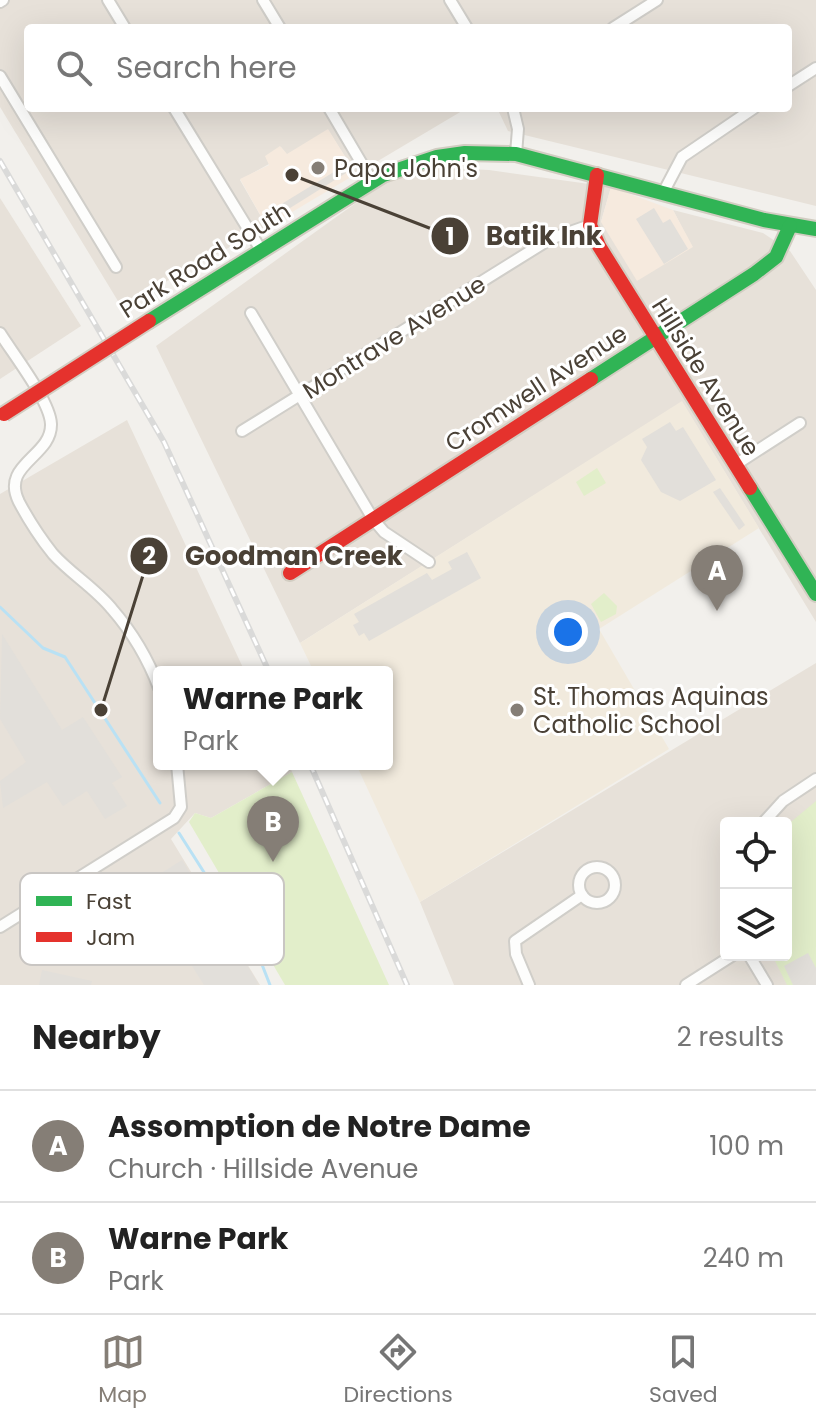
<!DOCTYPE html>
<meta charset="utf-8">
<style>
body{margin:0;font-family:Poppins,sans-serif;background:#f6f6f6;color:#222}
.controls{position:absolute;right:24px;bottom:24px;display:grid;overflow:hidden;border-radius:8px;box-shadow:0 8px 32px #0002}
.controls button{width:72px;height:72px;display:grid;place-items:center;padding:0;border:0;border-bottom:2px solid #e0e0e0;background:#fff;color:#222;font:40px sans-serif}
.you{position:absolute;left:568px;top:632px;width:28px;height:28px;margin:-20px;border:6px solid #fff;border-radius:50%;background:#1a73e8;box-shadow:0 0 0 12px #1a73e833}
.badge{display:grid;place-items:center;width:52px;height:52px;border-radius:50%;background:#857e76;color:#fff;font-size:26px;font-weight:700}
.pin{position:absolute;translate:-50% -66px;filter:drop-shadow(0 2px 4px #0008)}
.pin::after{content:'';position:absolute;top:42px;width:28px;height:24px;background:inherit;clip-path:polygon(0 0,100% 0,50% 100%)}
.popup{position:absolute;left:153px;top:666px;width:240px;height:104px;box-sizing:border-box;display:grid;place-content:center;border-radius:8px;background:#fff;filter:drop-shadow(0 2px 6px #0005);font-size:26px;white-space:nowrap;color:#767676}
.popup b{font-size:30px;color:#222}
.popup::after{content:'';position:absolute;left:50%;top:100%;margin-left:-16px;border:16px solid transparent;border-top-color:#fff}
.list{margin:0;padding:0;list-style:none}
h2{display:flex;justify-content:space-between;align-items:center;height:104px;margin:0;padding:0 32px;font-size:34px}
h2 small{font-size:26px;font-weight:400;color:#767676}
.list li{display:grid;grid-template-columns:52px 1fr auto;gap:24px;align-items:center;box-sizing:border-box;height:112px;padding:0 32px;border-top:2px solid #e0e0e0}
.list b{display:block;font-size:30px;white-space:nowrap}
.list p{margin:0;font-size:26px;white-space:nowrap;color:#767676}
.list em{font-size:26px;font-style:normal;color:#767676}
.icon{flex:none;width:44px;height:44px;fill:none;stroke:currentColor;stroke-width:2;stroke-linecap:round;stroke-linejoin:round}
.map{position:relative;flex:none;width:816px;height:985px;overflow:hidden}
.search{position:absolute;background:#fff;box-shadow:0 8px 32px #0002;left:24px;right:24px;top:24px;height:88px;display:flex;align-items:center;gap:20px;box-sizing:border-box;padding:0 28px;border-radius:8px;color:#767676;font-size:30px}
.sheet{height:328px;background:#fff}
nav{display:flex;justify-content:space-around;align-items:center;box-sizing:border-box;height:112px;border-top:2px solid #e0e0e0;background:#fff;font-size:22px;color:#767676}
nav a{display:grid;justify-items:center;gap:4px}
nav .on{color:#857e76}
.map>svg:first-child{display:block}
.residential{fill:#e7e1d9;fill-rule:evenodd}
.commercial{fill:#f6eade}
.education{fill:#f1eadd}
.green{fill:#e2eeca}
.parking{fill:#e2dfda}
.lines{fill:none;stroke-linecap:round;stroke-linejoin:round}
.stream{stroke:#b9e1f4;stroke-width:3}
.street-casing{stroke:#d0cec9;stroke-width:14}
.fast-casing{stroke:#d2cdc2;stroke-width:18}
.jam-casing{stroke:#d2cdc2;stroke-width:18}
.street{stroke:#fdfdfc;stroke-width:10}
.fast{stroke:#30b455;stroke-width:14}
.jam{stroke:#e5322d;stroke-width:14}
.rail-casing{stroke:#dadad9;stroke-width:6}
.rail{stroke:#fff;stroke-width:3;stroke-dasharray:9;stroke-linecap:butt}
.jam-bridge-casing{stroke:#d2cdc2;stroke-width:18;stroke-linecap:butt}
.jam-bridge{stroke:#e5322d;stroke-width:14}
.poi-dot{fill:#857e76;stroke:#fff;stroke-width:3}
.labels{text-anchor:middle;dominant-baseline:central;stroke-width:6;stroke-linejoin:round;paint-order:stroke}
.poi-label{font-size:24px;fill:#4a4136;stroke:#fff;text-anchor:start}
.street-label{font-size:24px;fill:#4a4136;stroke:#fff}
.key{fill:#fff;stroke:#c9c6c3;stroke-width:2}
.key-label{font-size:22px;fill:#4a4136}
.leader{fill:none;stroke:#4a4136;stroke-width:3}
.callout-dot{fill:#4a4136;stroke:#fff;stroke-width:3}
.mark-label{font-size:24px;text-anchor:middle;font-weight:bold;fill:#fff}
.callout-label{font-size:26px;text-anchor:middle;font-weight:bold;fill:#4a4136;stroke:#fff;stroke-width:6;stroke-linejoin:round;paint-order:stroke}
</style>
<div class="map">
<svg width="816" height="985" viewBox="0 0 816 985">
<rect width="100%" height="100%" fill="#f2f0ec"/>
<g class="residential">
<path d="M 0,0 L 816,0 L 816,206 L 508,131 L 497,108 L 788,108 L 788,28 L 28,28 L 28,108 L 467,108 L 356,174 L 328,130 L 287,155 L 281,147 L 269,164 L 240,180 L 267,227 L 121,306 L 0,107 Z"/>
<path d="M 421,167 L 489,170 L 611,187 L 601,222 L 692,247 L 673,210 L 763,233 L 790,251 L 816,290 L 816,622 L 682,402 L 300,643 L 156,346 L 381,185 Z"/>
<path d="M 0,198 L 81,326 L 0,379 Z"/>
<path d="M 127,420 L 245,672 L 159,672 L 159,764 L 289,764 L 292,772 L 211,818 L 195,813 L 171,839 L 260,985 L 0,985 L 0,494 Z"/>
<path d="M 816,663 L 816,985 L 454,985 L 420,902 ZM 726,823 L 786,823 L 786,955 L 726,955 Z"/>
</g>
<g class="commercial">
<path d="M 328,129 L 356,174 L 267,227 L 240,179 L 269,165 L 265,156 L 280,146 L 287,154 Z"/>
<path d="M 611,187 L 673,210 L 693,247 L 637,281 L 601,222 Z"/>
</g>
<path class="education" d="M 682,401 L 759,528 L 599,629 L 669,749 L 420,902 L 356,764 L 387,764 L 387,672 L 314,672 L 300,643 Z"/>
<g class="green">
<path d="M 597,468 L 606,483 L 584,496 L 576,482 Z"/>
<path d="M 604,593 L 617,606 L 616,614 L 601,622 L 591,604 Z"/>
<path d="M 292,772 L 389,985 L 285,985 L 189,822 L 195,813 L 211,818 Z"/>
<path d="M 816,801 L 816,985 L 787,985 L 772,955 L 786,955 L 786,826 Z"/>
</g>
<g class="parking">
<path d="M 342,167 L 346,173 L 266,223 L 262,216 Z"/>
<path d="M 654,208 L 663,223 L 670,219 L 688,249 L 664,264 L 636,219 Z"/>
<path d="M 670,422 L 676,431 L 683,427 L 716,480 L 680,501 L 661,492 L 641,460 L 647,447 L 642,439 Z"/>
<path d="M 720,488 L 745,525 L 739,530 L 713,492 Z"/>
<path d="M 467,552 L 481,578 L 369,641 L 364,633 L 359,636 L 353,625 L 359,622 L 354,614 L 427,573 L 432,580 L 452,569 L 448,562 Z"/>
<path d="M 2,634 L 62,730 L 83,717 L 122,777 L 112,783 L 127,806 L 105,819 L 87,791 L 63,806 L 47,782 L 3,808 L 0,781 L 26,762 L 0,719 Z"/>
<path d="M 182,860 L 258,983 L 256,985 L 204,985 L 159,914 L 153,918 L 133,886 L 149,875 L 152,879 Z"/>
<path d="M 808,953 L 816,968 L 816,985 L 793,985 L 784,966 Z"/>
<path d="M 42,970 L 92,981 L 91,985 L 39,985 Z"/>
</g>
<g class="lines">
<g class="stream">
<path d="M 0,607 L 43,648 L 65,657 L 160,803"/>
<path d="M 179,833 L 261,962 L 270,985"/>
</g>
<g class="street-casing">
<g id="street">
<path d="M 108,0 L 125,28"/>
<path d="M 263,0 L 280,28"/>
<path d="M 450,0 L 467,28"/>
<path d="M 0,2 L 3,0"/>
<path d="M 613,28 L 657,0"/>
<path d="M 0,76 L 116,267"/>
<path d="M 788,86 L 816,68"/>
<path d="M 174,108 L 261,250"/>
<path d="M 329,108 L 372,181"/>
<path d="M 513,108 L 518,129 L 516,154"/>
<path d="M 663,193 L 682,157 L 754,108"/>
<path d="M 251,313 L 373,519 L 384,532 L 429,562"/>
<path d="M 0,333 C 13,354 50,401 51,424 C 52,457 0,464 19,502 C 28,519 41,539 53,554 C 71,574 95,588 112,609 C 132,632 148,659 159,688"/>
<path d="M 242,431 L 550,239 L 590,225"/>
<path d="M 735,465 L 800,423"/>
<path d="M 763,823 L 783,801 L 816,779"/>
<circle cx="597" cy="885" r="18"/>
<path d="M 0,927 L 174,818 L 181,807 L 177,764"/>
<path d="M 749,955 L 767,985"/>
<path d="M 529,985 L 516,954 L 515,941 L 582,895"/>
<path d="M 686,985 L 733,955"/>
</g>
</g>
<g class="fast-casing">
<g id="fast">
<path d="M 149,321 L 383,175 L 437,157 L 465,153 L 516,154 L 764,220 L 816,229"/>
<path d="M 591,379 L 754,274 L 776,257 L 790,226"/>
<path d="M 750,488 L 816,594"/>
</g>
</g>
<g class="jam-casing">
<g id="jam">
<path d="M 597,175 L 590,225 L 599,246 L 750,488"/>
<path d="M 290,573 L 591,379"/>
</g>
</g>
<use href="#street" class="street"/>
<use href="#fast" class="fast"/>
<use href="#jam" class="jam"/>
<g class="rail-casing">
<g id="rail">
<path d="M 0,161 L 164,442 L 269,672"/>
<path d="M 310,764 L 407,985"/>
</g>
</g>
<use href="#rail" class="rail"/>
<g class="jam-bridge-casing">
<path id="jam-bridge" d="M 4,414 L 149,321"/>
</g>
<use href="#jam-bridge" class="jam-bridge"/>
</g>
<g class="poi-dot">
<circle cx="318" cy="168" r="8"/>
<circle cx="517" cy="710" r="8"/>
</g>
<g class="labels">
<g class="poi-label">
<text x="334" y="168">Papa John's</text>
<text x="533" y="696">St. Thomas Aquinas<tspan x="533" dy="28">Catholic School</tspan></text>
</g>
<g class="street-label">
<text transform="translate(205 260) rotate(-32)">Park Road South</text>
<text transform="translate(394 337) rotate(-32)">Montrave Avenue</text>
<text transform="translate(706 377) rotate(58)">Hillside Avenue</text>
<text transform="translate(536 388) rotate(-33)">Cromwell Avenue</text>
</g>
</g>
<rect x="20" y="873" width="264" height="92" rx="12" class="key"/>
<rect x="36" y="896" width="36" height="10" fill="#30b455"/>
<rect x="36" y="932" width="36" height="10" fill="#e5322d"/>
<g class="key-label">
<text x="86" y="909">Fast</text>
<text x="86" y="945">Jam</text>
</g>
<path class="leader" d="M292 175L450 236M101 710L149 556"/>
<g class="callout-dot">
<circle cx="292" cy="175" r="8"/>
<circle cx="101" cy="710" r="8"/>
<circle cx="450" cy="236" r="20"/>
<circle cx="149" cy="556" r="20"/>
</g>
<g class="mark-label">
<text x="450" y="245">1</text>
<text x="149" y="564">2</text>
</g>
<g class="callout-label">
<text x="544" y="245">Batik Ink</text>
<text x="294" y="565">Goodman Creek</text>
</g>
</svg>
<div class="controls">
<button><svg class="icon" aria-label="locate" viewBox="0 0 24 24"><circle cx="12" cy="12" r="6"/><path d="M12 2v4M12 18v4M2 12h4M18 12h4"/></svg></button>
<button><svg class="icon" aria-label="layers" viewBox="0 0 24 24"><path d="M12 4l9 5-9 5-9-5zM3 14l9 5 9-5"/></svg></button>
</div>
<div class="you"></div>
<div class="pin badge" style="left:717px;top:611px">A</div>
<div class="pin badge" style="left:273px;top:862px">B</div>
<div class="popup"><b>Warne Park</b>Park</div>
<div class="search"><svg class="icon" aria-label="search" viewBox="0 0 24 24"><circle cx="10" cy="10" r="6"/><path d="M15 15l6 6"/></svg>Search here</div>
</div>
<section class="sheet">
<h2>Nearby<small>2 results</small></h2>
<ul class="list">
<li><span class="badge">A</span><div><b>Assomption de Notre Dame</b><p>Church · Hillside Avenue</p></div><em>100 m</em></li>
<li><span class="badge">B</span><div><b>Warne Park</b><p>Park</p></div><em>240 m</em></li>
</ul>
</section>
<nav>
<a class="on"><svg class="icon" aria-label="map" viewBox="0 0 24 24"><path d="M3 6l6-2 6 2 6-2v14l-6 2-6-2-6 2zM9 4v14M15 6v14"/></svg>Map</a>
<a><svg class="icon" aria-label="directions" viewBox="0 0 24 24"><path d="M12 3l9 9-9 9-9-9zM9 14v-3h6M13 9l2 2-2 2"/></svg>Directions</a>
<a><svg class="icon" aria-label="saved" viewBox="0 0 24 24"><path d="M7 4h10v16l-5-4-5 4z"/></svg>Saved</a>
</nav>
